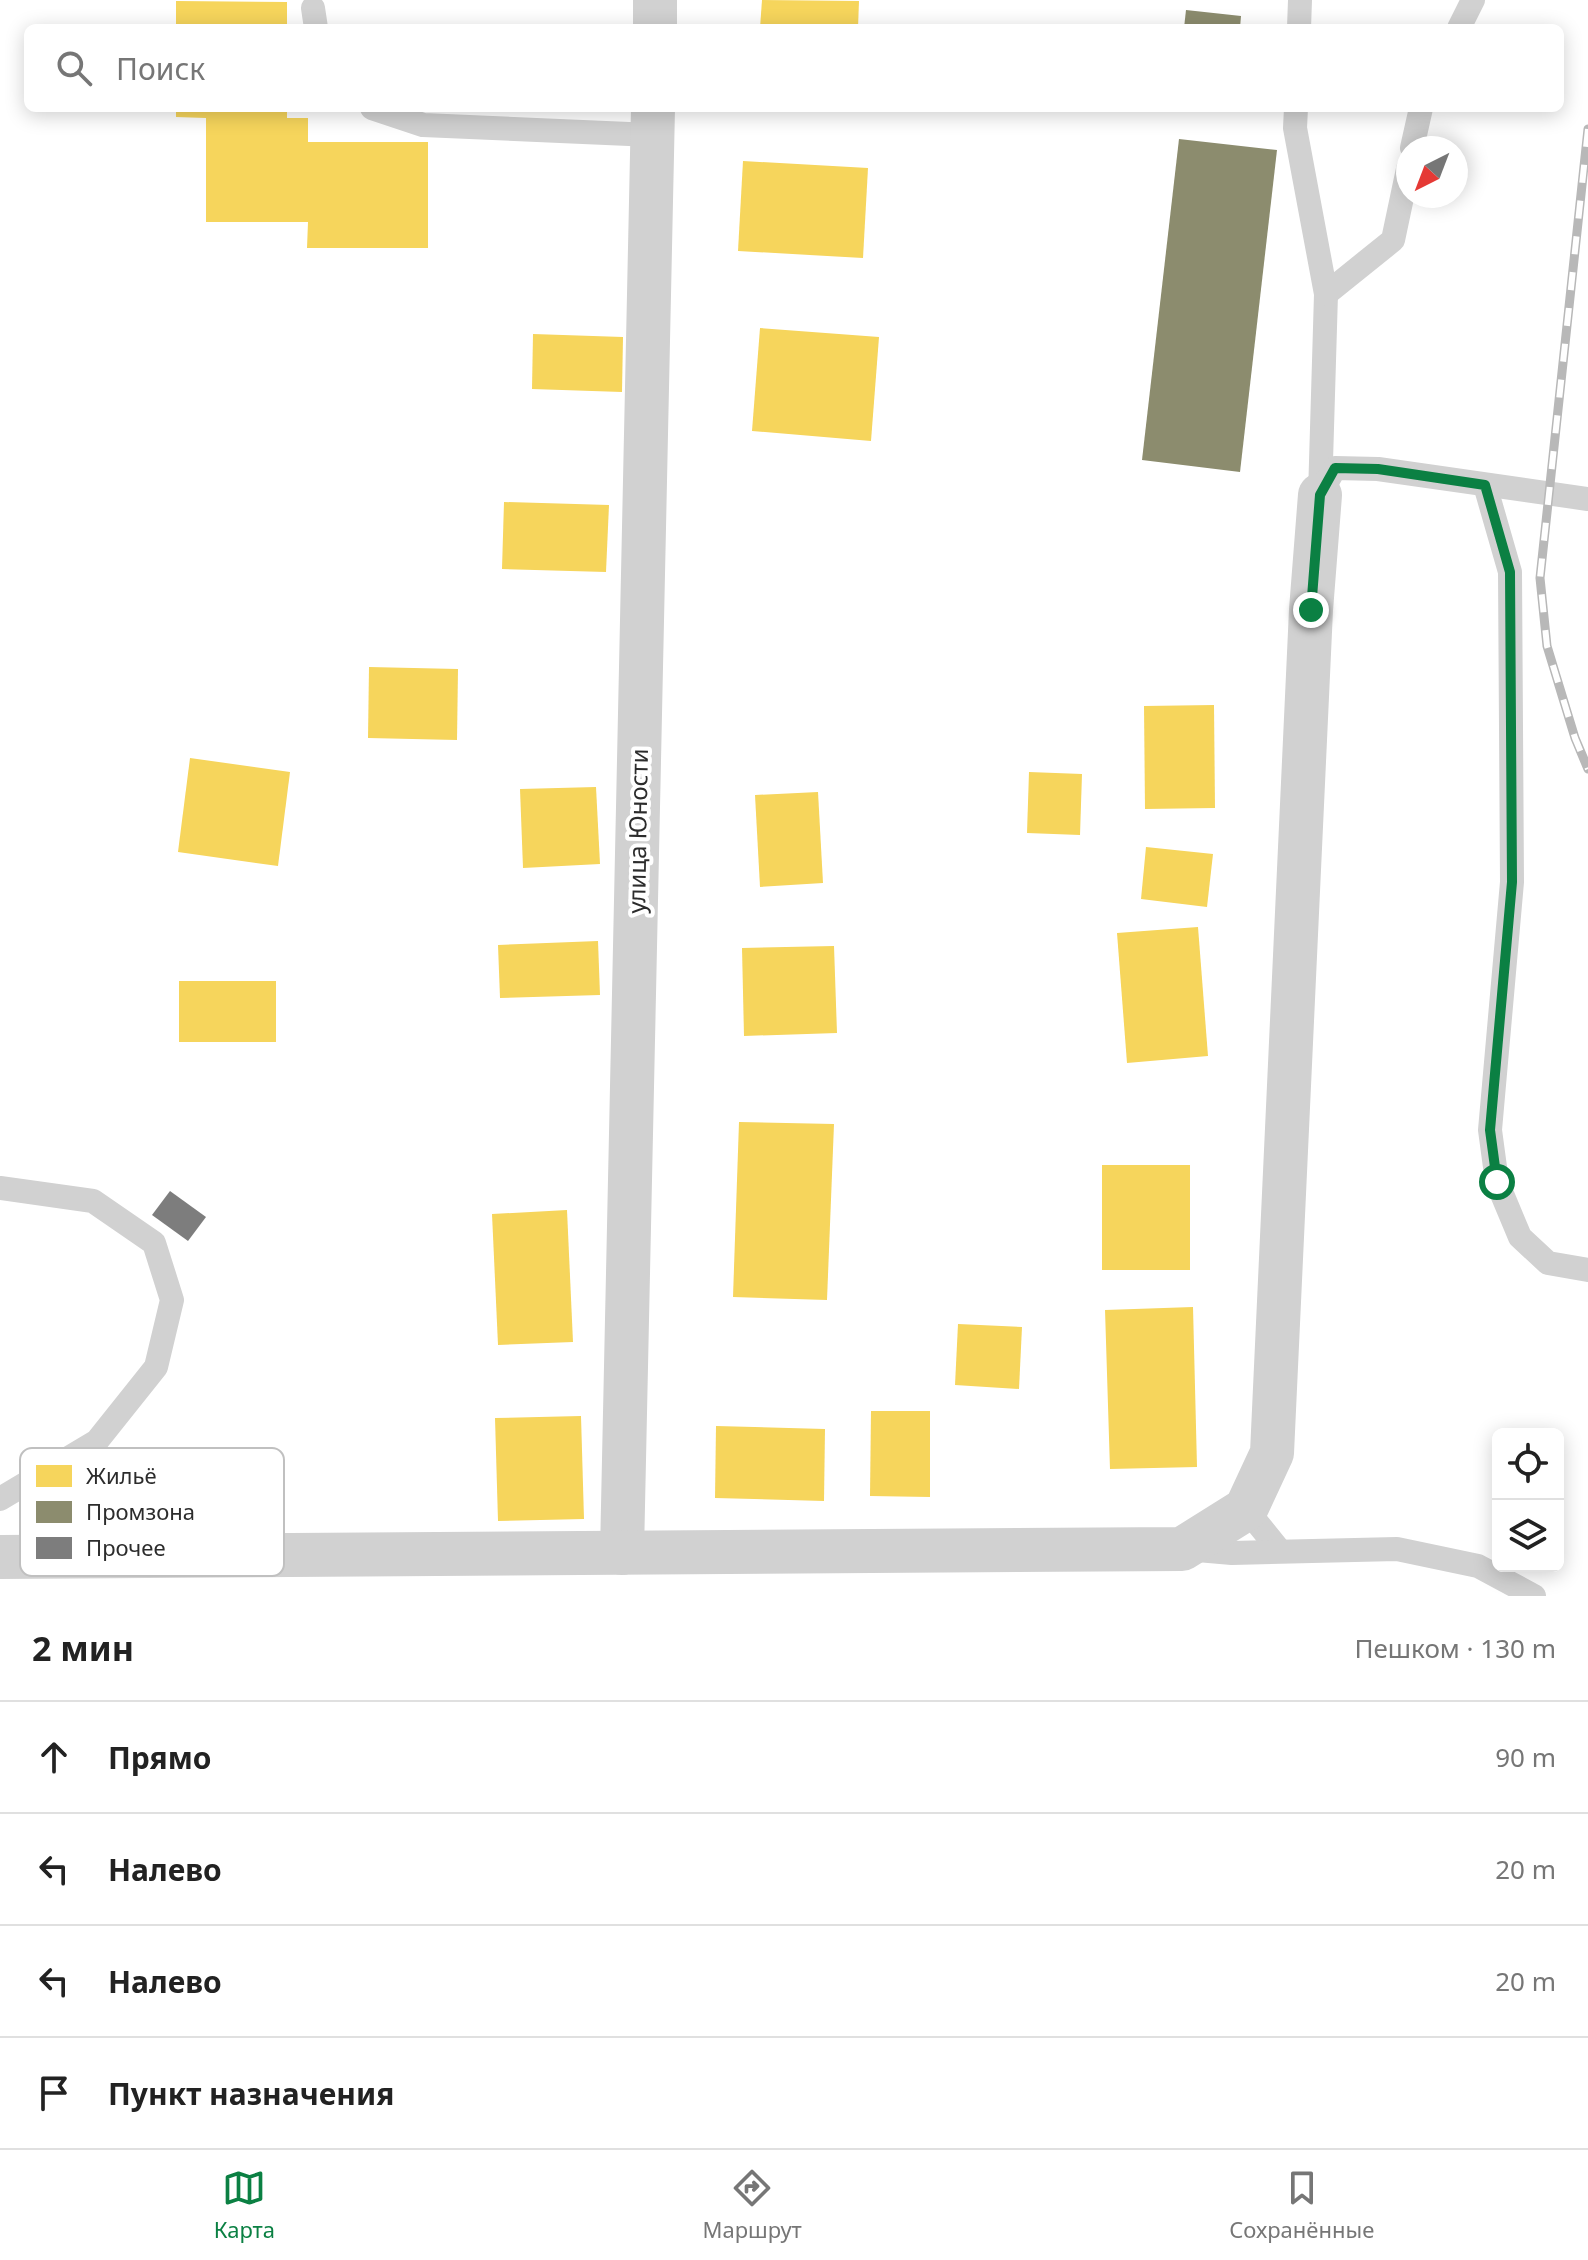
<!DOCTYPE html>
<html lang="ru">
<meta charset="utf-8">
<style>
body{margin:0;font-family:"Noto Sans",sans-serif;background:#f2f2f2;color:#222}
.controls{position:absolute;right:24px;bottom:24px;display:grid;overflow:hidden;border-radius:12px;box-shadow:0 4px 20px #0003}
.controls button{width:72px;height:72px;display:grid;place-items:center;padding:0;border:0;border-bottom:2px solid #e0e0e0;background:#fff;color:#222;font:40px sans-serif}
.compass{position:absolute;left:1396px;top:136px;width:72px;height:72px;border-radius:50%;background:#fff;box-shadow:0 4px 20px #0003;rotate:222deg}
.stop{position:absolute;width:24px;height:24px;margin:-18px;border:6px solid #0b8043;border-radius:50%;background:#fff}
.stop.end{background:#0b8043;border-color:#fff;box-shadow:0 2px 8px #0008}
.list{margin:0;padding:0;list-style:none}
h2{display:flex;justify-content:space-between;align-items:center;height:104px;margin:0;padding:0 32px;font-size:34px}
h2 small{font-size:26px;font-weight:400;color:#767676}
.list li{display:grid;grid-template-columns:52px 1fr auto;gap:24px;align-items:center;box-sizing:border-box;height:112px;padding:0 32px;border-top:2px solid #e0e0e0}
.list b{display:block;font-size:30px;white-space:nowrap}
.list em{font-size:26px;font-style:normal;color:#767676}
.icon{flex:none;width:44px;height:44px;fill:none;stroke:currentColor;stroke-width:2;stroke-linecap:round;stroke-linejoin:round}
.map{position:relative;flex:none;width:1588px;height:1596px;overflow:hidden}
.search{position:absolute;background:#fff;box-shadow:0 4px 20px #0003;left:24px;right:24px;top:24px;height:88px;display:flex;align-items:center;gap:20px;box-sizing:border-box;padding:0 28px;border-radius:12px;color:#767676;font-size:30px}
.sheet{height:552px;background:#fff}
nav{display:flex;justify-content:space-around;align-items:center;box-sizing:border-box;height:112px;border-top:2px solid #e0e0e0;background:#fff;font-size:22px;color:#767676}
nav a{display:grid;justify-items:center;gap:4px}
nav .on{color:#0b8043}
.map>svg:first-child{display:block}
.homes{fill:#f6d55c}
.industry{fill:#8c8c6e}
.building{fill:#7d7d7d}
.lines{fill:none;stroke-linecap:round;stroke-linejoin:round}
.service{stroke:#d1d1d1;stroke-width:24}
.minor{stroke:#d1d1d1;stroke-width:44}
.rail-casing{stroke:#b8b8b8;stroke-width:9}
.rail{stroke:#fff;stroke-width:6;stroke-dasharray:18;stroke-linecap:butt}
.route{stroke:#0b8043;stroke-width:10}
.labels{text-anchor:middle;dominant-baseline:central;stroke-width:8;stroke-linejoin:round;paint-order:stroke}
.street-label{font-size:24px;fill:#2c2c2c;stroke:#fff}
.key{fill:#fff;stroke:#c0c0c0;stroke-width:2}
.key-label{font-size:22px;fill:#2c2c2c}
</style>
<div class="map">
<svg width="1588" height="1596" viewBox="0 0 1588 1596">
<rect width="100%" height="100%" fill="#fff"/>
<g class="homes">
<path d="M 762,0 L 859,1 L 858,28 L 760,28 Z"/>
<path d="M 176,1 L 287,2 L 287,28 L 176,28 Z"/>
<path d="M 176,108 L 287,108 L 287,118 L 308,118 L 308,142 L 428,142 L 428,248 L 307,248 L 308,222 L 206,222 L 206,118 L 176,117 Z"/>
<path d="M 743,161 L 868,168 L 863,258 L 738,251 Z"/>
<path d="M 760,328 L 879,337 L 871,441 L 752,431 Z"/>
<path d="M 533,334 L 623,337 L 622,392 L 532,389 Z"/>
<path d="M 504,502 L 609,505 L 606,572 L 502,569 Z"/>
<path d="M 369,667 L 458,669 L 457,740 L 368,738 Z"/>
<path d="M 1214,705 L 1215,808 L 1145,809 L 1144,706 Z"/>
<path d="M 190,758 L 290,772 L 278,866 L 178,852 Z"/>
<path d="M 1029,772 L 1082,774 L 1080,835 L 1027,833 Z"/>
<path d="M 596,787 L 600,864 L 523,868 L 520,789 Z"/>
<path d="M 818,792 L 823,883 L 760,887 L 755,795 Z"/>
<path d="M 1146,847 L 1213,854 L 1207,907 L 1141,899 Z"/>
<path d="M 1198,927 L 1208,1056 L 1127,1063 L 1117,933 Z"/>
<path d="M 598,941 L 600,995 L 500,998 L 498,945 Z"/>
<path d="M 834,946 L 837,1033 L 744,1036 L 742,948 Z"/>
<rect x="179" y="981" width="97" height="61"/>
<path d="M 739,1122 L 834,1124 L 827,1300 L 733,1297 Z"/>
<rect x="1102" y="1165" width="88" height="105"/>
<path d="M 567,1210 L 573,1342 L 498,1345 L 492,1214 Z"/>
<path d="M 1193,1307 L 1197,1467 L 1110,1469 L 1105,1310 Z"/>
<path d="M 958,1324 L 1022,1327 L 1019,1389 L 955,1385 Z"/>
<path d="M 871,1411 L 930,1411 L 930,1497 L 870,1496 Z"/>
<path d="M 581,1416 L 584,1519 L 498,1521 L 495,1418 Z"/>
<path d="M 716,1426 L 825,1429 L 824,1501 L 715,1498 Z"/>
</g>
<g class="industry">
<path d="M 1186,10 L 1241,16 L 1240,28 L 1184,28 Z"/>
<path d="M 1179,139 L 1277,150 L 1240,472 L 1142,460 Z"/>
</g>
<path class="building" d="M 170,1191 L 206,1217 L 188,1241 L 152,1215 Z"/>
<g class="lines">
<g class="service">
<path d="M 313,8 L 316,28"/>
<path d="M 1299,28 L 1300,0"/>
<path d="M 1459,28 L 1473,0"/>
<path d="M 372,108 L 423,125 L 652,135"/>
<path d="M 1296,108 L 1295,128 L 1326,294 L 1320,495"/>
<path d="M 1412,148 L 1421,108"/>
<path d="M 1326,294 L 1393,240 L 1408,169"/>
<path d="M 1485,485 L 1510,572 L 1512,882 L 1490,1130 L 1497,1182 L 1520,1237 L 1548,1263 L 1588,1270"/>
<path d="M 1320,494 L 1335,468 L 1378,469 L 1588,499"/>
<path d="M 0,1188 L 93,1201 L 154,1243 L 172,1300 L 156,1367 L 97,1441 L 0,1499"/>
<path d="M 1246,1509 L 1280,1551"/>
<path d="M 1186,1549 L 1232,1553 L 1397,1549 L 1478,1566 L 1534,1596"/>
</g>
<g class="minor">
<path d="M 655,28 L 655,0"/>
<path d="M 622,1553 L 653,108"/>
<path d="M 0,1557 L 1182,1549 L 1246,1509 L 1272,1453 L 1311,610 L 1320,495"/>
</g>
<g class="rail-casing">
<path id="rail" d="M 1588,129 L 1540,578 L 1547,646 L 1575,738 L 1588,769"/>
</g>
<use href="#rail" class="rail"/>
</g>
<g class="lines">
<path class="route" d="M 1311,610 L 1320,495 L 1335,468 L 1378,469 L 1485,485 L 1510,572 L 1512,882 L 1490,1130 L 1497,1182"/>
</g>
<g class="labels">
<g class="street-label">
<text transform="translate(637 831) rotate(-89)">улица Юности</text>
</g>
</g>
<rect x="20" y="1448" width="264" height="128" rx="12" class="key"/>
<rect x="36" y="1465" width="36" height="22" fill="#f6d55c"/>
<rect x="36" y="1501" width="36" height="22" fill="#8c8c6e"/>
<rect x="36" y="1537" width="36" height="22" fill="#7d7d7d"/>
<g class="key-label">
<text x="86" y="1484">Жильё</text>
<text x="86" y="1520">Промзона</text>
<text x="86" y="1556">Прочее</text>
</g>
</svg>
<div class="controls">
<button><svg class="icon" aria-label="locate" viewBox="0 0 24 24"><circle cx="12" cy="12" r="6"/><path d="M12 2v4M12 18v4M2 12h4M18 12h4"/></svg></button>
<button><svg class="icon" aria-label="layers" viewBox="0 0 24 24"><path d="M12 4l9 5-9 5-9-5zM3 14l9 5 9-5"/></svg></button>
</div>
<svg class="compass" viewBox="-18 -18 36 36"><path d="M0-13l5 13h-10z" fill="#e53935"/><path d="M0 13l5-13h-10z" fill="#767676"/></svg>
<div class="stop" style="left:1497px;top:1182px"></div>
<div class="stop end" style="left:1311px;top:610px"></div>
<div class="search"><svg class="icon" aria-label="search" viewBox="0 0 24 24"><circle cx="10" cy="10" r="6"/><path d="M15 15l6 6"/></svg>Поиск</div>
</div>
<section class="sheet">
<h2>2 мин<small>Пешком · 130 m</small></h2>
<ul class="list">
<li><svg class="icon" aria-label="ahead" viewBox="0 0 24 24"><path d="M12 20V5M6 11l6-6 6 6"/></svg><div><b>Прямо</b></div><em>90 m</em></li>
<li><svg class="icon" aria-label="left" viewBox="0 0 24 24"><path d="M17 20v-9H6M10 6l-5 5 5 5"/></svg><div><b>Налево</b></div><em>20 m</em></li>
<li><svg class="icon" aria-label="left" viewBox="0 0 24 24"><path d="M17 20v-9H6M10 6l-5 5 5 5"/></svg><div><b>Налево</b></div><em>20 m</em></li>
<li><svg class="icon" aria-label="arrive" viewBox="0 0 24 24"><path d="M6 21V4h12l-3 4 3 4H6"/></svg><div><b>Пункт назначения</b></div></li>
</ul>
</section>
<nav>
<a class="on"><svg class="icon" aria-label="map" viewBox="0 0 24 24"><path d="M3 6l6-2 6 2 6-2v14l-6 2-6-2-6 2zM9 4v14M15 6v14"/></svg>Карта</a>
<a><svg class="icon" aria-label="directions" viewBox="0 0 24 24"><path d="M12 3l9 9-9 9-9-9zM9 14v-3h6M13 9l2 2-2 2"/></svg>Маршрут</a>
<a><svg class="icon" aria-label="saved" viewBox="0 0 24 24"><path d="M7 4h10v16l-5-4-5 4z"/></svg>Сохранённые</a>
</nav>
